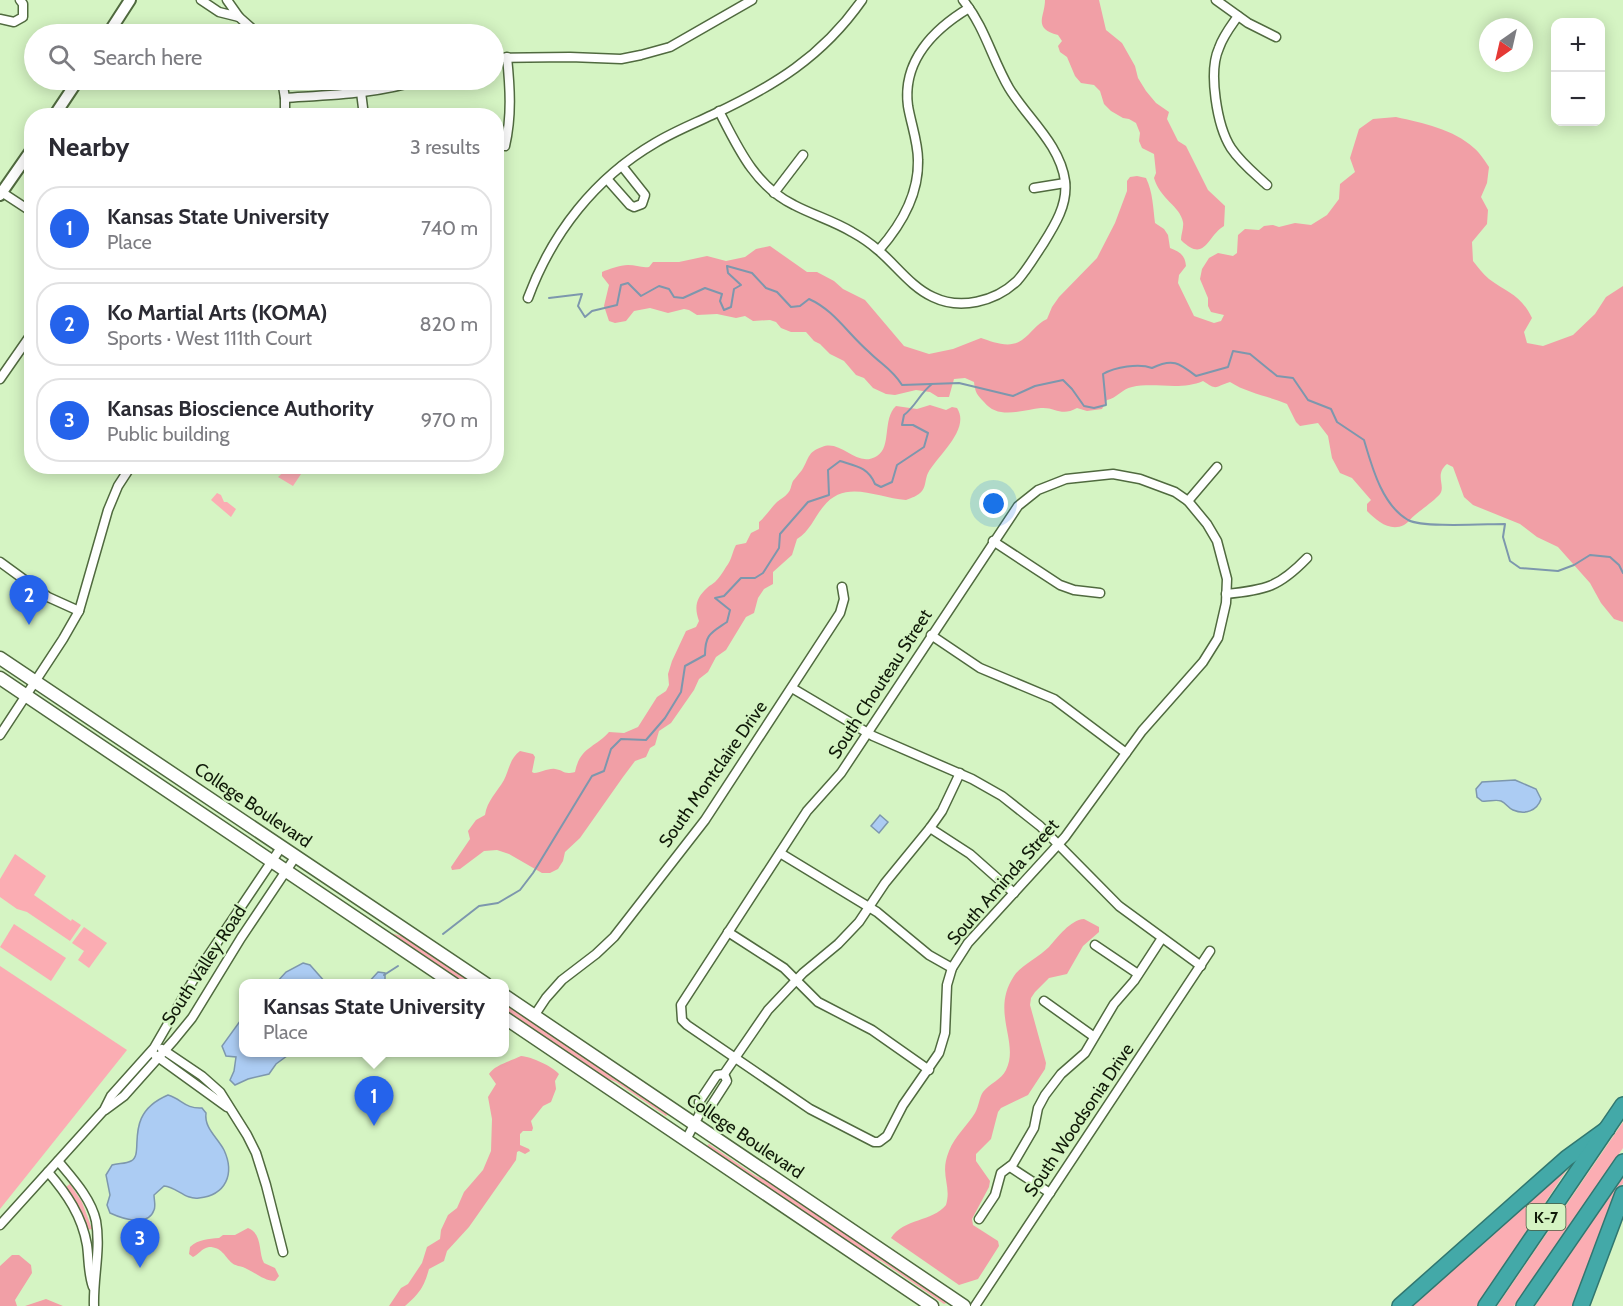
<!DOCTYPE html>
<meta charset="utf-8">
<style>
body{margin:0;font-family:Cabin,sans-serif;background:#f7f7f7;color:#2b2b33}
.controls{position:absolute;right:18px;top:18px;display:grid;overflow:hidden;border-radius:12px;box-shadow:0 3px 15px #0003}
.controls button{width:54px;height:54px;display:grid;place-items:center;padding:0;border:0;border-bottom:2px solid #e1e1e2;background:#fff;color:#2b2b33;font:30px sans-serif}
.compass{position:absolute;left:1479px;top:18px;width:54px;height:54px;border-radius:50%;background:#fff;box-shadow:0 3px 15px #0003;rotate:214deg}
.you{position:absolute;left:994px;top:504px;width:21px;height:21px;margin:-15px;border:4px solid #fff;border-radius:50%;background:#1a73e8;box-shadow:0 0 0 9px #1a73e833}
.badge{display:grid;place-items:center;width:39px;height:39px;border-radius:50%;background:#2563eb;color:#fff;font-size:20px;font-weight:700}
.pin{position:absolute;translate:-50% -50px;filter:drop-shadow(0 2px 3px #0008)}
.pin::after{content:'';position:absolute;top:32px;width:21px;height:18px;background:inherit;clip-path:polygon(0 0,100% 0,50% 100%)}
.popup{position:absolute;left:239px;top:979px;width:270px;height:78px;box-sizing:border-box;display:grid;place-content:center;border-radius:12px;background:#fff;filter:drop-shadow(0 2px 4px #0005);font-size:20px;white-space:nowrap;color:#7c7c81}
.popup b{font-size:22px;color:#2b2b33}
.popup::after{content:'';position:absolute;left:50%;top:100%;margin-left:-12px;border:12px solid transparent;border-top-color:#fff}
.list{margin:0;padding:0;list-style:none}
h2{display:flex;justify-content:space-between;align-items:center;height:78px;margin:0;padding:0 24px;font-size:26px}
h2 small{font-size:20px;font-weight:400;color:#7c7c81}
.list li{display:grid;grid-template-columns:39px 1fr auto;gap:18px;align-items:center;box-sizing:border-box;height:84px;margin:0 12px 12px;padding:0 12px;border:2px solid #e1e1e2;border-radius:24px}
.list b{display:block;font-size:22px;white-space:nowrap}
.list p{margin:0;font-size:20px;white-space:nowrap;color:#7c7c81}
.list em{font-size:20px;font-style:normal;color:#7c7c81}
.icon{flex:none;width:33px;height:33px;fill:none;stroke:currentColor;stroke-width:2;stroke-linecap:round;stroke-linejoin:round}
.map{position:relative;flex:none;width:1623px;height:1306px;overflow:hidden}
.search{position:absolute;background:#fff;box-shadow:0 3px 15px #0003;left:24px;top:24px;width:480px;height:66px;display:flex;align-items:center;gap:15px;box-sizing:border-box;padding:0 21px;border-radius:33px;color:#7c7c81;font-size:22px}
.panel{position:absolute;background:#fff;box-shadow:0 3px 15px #0003;left:24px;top:108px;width:480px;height:366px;border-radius:24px}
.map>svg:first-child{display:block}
.green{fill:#fbadb3}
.forest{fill:#f19fa6}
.water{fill:#acccf3;stroke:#7d97ad;stroke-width:1.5}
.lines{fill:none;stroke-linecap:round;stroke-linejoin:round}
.stream{stroke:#7d97ad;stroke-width:2}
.minor-casing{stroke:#506a3f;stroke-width:11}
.tertiary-casing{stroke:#506a3f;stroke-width:14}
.secondary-casing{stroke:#506a3f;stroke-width:15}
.motorway-casing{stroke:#317770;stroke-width:18}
.minor{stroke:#fff;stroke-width:8}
.tertiary{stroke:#fff;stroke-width:10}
.secondary{stroke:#fff;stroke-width:12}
.motorway{stroke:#43a9a8;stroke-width:15}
.labels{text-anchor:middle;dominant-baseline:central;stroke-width:4.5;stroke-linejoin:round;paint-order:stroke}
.shield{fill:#d5f4c3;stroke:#4b5b41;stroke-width:1.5}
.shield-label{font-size:16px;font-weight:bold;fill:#101a09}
.street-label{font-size:18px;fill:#101a09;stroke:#d5f4c3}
</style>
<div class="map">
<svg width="1623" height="1306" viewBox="0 0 1623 1306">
<rect width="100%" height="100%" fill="#d5f4c3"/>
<g class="green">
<path d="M 289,467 L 291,469 L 293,467 L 305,468 L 293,486 L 278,477 Z"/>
<path d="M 217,493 L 221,495 L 224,502 L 227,502 L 236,509 L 231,517 L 211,500 Z"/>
<path d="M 15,854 L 46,876 L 34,895 L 71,921 L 72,919 L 81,925 L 70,941 L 27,912 L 17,909 L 0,897 L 0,879 Z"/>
<path d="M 14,924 L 66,958 L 51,981 L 0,947 Z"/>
<path d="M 84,927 L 107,943 L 89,968 L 78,960 L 84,951 L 72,943 Z"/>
<path d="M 390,933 L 409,938 L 478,983 L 462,983 L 389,935 Z"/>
<path d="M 0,966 L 127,1050 L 0,1209 Z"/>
<path d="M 505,1002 L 669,1113 L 666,1116 L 616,1082 L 596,1074 L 505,1012 Z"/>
<path d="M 1623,1122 L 1623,1148 L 1514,1306 L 1497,1306 Z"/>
<path d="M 709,1144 L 756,1176 L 772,1183 L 948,1302 L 944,1304 L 881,1261 L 867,1255 L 706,1147 Z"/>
<path d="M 1572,1162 L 1477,1306 L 1407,1306 Z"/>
<path d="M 1623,1177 L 1623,1183 L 1576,1306 L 1535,1306 Z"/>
<path d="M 70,1184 L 82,1202 L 92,1229 L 87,1230 L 80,1211 L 66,1187 Z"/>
</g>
<g class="forest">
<path d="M 1045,0 L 1099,0 L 1106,30 L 1122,43 L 1135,66 L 1138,78 L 1146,91 L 1156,103 L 1169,112 L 1167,119 L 1178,141 L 1186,146 L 1208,190 L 1225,206 L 1224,226 C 1207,236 1205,264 1181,240 C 1181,234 1184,228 1183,222 C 1180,206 1160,199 1154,178 L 1156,173 L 1154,154 L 1142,148 L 1139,141 L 1140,133 L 1136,123 L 1129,119 L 1123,118 L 1111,111 L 1104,104 L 1100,91 L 1094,85 L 1081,83 L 1075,76 L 1067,57 L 1060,52 L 1058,46 L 1062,41 L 1058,35 C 1032,28 1045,17 1045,0 Z"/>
<path d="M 1396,117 C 1423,123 1453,129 1474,148 C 1480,153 1485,161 1489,167 L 1487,183 L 1481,197 L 1488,210 L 1487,224 L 1472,242 L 1473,261 C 1478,267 1483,274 1489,279 C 1508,293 1521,295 1532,318 L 1524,332 L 1527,343 L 1543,346 L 1573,335 L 1595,314 L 1606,297 L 1623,286 L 1623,622 L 1614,619 L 1601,603 L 1590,583 L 1558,547 L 1537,537 L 1520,524 L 1473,505 L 1464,497 L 1453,467 L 1447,464 C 1434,475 1446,485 1440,494 C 1435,500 1421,510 1415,515 C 1411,518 1408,523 1404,525 C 1390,532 1377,521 1367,511 L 1367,504 L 1371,500 L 1352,478 L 1340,473 L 1332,458 L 1328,436 L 1318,423 L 1300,426 L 1296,422 L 1287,404 C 1268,396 1247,393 1230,382 C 1214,387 1218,391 1203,381 C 1181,391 1155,382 1132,387 C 1122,389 1117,398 1107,400 L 1102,409 L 1087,411 L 1077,408 C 1061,417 1056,407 1041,408 C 1022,410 998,420 984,402 C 977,395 975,392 974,382 L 965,378 L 954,379 L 949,397 L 938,397 L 930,392 L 916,390 L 895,395 L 886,394 L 873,388 L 864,378 L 856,375 L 844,361 L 830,354 L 820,344 L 814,341 L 806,332 L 791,332 L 781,328 L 776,322 L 770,320 L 753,321 L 745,316 L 736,318 L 717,314 L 697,315 L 689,310 L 684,309 L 668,313 L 650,308 L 634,311 L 626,321 L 615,323 L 609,321 L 604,306 L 609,285 L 602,276 L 602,272 C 609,269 620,265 628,265 C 636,265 641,268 649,267 L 653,262 L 679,262 L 707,256 L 726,261 L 745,257 L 756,249 L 770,246 L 807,272 L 817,272 L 834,281 L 843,289 L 865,300 L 904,346 L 929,354 L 953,349 L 981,338 C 993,342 1010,349 1022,340 C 1032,333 1036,324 1047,319 L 1052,307 L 1059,297 L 1097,258 L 1115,223 L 1127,191 L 1127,181 L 1130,177 L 1137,176 L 1146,178 C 1153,193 1153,207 1155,223 L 1164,229 L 1168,235 L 1170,248 C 1180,252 1185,255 1186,266 L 1179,275 L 1178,283 L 1194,316 L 1214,323 L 1221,321 L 1224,315 L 1211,312 L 1208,306 L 1208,298 L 1200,279 L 1202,269 L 1209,258 L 1218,253 L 1233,256 L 1237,253 L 1238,235 L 1245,229 L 1259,230 L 1264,226 L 1273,225 L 1279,227 L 1295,223 L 1311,225 L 1327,215 L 1339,199 L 1340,184 L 1355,172 L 1350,158 L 1359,129 L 1373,119 Z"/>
<path d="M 930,405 L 946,410 L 952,407 L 957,408 C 971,429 937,456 928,473 C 925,479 926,486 922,491 C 918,496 911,498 906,500 C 877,498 845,478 823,507 C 814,518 810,531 797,539 L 792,555 L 773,572 L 773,584 L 764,589 L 758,598 L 754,613 L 746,617 L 726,650 L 716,657 L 708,672 L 699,679 L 694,690 L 671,723 L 659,731 L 655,745 L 650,748 L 646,757 L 635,761 L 623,777 L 580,838 L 565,852 L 563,861 L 558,869 L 550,873 L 542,873 L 509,854 L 497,850 L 484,851 L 460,869 L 452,870 L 451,867 L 470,839 L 468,831 L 476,820 L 485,815 C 487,801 497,792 504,780 C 509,770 510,758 520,751 L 533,754 L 535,757 L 532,772 L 534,773 C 541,773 548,768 555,769 C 564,770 563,775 575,772 C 580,747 595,748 609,732 L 624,733 L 638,727 L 657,697 L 666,691 L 669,685 L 668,674 L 672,661 L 686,631 L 696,627 L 699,621 C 694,607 696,598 707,588 C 710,585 713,584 715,582 C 719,578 723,572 726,567 C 732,560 732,552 736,545 L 746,543 L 751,533 L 759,529 L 759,522 C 767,515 770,509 777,502 C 780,499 785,497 788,493 C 791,490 791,485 793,481 C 796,477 799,474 802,470 C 809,459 807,452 822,447 C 842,439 856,469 877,456 C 892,447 882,419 896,406 L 917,409 Z"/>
<path d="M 1084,919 L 1099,927 L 1099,932 L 1083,946 L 1067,974 L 1049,978 L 1035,992 L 1031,998 L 1030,1005 L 1046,1063 L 1045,1069 L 1028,1095 L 1001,1108 L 998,1112 L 991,1139 L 976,1154 L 976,1161 L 990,1181 L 989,1187 L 972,1219 L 973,1225 L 998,1241 L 999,1246 L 978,1279 L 959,1285 L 891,1238 C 904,1218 932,1222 946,1205 C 952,1185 939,1175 949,1151 C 955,1136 967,1126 975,1113 C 979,1106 979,1098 983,1092 C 990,1083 1001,1080 1006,1070 C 1020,1042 990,1012 1014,976 C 1020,966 1039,957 1049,947 C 1058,937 1070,920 1084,919 Z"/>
<path d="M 521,1056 C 532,1057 552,1066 559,1074 L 555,1081 L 556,1089 L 551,1102 L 543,1106 L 531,1121 L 533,1128 L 532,1131 L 523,1131 L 520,1134 L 520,1145 L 529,1149 L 530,1151 L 525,1154 L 519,1151 L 517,1152 L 516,1160 L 469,1227 L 447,1251 L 444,1261 L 429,1269 C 424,1287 420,1293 405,1306 L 389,1306 L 401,1288 L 408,1284 L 422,1263 L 427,1247 L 440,1239 L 441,1230 L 448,1215 L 457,1208 L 464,1192 L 483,1170 L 491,1151 L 492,1119 L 488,1097 L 496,1084 L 489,1074 C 494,1065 511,1061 521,1056 Z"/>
<path d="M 248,1228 C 263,1234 258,1252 264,1263 L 275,1268 L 279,1276 L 275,1281 C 264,1281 256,1273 245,1268 C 241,1266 235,1266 232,1263 C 224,1256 222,1247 209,1247 C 202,1248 198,1255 193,1257 L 189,1254 L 190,1247 C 199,1239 208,1239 219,1238 L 223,1235 L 235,1235 Z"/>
<path d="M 12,1255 L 19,1255 L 31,1265 L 32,1273 L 15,1300 L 17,1306 L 0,1306 L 0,1266 Z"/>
<path d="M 46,1299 L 63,1306 L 23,1306 L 25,1306 Z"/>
</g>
<g class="water">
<path d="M 1515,780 L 1536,789 L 1541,799 C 1537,811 1525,815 1513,810 C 1508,808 1506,803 1501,801 C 1495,799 1488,802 1482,801 L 1477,797 L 1476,789 L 1482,782 Z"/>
<path d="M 880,815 L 888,822 L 879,833 L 871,826 Z"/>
<path d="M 303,963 L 310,965 L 326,983 L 276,983 L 286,972 Z"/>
<path d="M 378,972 L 385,973 L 385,982 L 368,983 Z"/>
<path d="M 243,1017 L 244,1052 L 291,1053 L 276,1064 L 269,1074 L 248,1079 L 235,1085 L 230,1080 L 234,1071 L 236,1057 L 226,1056 L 222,1046 Z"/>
<path d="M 168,1095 C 182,1099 185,1109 202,1108 L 206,1113 C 204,1128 217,1137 224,1150 C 235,1174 226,1195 199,1198 C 185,1200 177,1187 164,1186 L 154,1195 C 154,1200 156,1206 154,1210 C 148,1228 121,1218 110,1213 L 107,1205 L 110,1195 L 106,1175 L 112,1165 C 118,1163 126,1164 131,1161 C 146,1154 121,1115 168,1095 Z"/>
</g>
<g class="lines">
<g class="stream">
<path d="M 549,298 L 582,294 L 578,306 L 585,317 L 592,311 L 617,305 L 621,285 L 628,283 L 641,296 L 659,286 L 669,289 L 674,297 L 683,298 L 705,288 L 722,294 L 720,301 L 724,310 L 731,307 L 734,289 L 741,285 L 728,273 L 727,266 L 752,273 L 766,288 L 777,292 L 791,307 L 800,306 L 809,299 C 834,310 848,334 869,352 C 882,365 892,369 902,385 L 959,383 L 1013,396 L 1035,386 L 1063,380 L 1072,389 L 1084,406 L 1094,408 L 1106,405 L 1103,374 C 1115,367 1139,363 1152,368 C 1173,358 1179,363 1196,376 L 1228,367 L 1233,351 L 1250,354 L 1277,376 L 1293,378 L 1308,400 L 1331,409 L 1337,422 L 1364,440 C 1372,467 1382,505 1408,520 C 1423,528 1485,524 1505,524 L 1503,537 L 1510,561 L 1520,568 L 1558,571 L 1574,565 L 1590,555 L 1610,557 L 1619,565 L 1623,573"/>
<path d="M 443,934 L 479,906 L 498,903 L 520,890 L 533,873 L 592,776 L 604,771 L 611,749 L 621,739 L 646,740 L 665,718 L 681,692 L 685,666 L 705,655 C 705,634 711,633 727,622 L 730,610 L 715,598 L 724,596 L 741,578 L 755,578 L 763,573 L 779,548 L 780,534 L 808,502 L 829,495 L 828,470 L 840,461 C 856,466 868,467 875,484 L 881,487 L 892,482 L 897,465 L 924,447 L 928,433 L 913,425 L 902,425 L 904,415 C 916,406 920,393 932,384"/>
<path d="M 384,975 L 398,966"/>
</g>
<g class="minor-casing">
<g id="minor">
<path d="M 201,0 L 219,12 L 239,17 L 227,0"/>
<path d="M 1216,0 L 1248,23 L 1276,37"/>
<path d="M 1238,16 C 1231,26 1223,36 1219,48 C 1208,72 1217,126 1231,148 C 1241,163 1254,173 1267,185"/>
<path d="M 239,17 L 258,34"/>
<path d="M 0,19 L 14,22 L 23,17 L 23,4 L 20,0"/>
<path d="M 494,58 L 570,57 L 621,59 L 641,55 L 670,47 L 752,0"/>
<path d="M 282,80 L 285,98 L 285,116"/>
<path d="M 361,92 L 364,116"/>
<path d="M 285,98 C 330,95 377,94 420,80"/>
<path d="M 719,111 C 738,148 755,186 794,205 C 813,215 834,221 852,232 C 861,237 870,243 878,250 C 896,265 911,287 933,297 C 960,310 995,302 1017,281 C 1027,270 1035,256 1043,244 C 1055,225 1068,204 1065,181 C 1060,144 1027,118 1009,88 C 992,59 985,27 963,0"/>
<path d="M 505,146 C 512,116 510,87 507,57"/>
<path d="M 607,179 L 630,205 L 634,207 L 642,204 L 645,195 L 622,166"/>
<path d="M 1034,188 L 1065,183"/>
<path d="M 0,191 L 32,212"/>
<path d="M 774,193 L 803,155"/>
<path d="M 879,250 C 901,225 919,195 918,160 C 918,142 911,124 908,106 C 902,61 934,29 969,8"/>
<path d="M 528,298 C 552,233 595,178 655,143 C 673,132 693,124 712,115 C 774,86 822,57 862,0"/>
<path d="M 0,379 L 32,333"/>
<path d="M 1113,474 L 1140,479 L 1175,492 L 1188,501 L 1207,524 L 1217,541 L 1227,579 L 1226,603 L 1218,638 L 1203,662 L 1142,731 L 1065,837 L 968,943 L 952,968 L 947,985 L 945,1033 L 939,1053 L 903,1105 L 887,1136 L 879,1142 L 874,1142 L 810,1109 L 687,1025 L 682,1020 L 681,1005 L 807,811 L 841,773 L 1018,506 L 1038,490 L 1066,479 Z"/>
<path d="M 1188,501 L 1217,467"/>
<path d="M 993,541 L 1060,585 L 1074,590 L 1100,593"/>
<path d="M 0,562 L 48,597 L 79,611"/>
<path d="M 1226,594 C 1266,590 1279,587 1307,558"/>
<path d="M 931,635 L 980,668 L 1054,699 L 1126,753"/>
<path d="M 792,688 L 873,736 L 972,779 L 1002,796 L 1040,826 L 1119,906 L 1201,966"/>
<path d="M 0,735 L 63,639 L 79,611 L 108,510 L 118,486 L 131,466"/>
<path d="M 930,828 L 970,854 L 1014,893"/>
<path d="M 780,853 L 877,912 L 929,955 L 952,968"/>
<path d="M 728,932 L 784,968 L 818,1002 L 872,1030 L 929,1070"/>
<path d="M 1095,945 L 1138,974"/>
<path d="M 1044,1001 L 1093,1036"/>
<path d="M 534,1016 L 546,998 L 562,980 L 596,954 L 614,937 L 705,820 L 840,613 L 844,599 L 842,587"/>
<path d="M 162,1049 L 202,1076 L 220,1092 L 247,1135 L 256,1153 L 266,1185 L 283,1252"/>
<path d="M 155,1055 L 227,1107"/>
<path d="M 105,1110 L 124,1096 L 174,1040 L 192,1018 L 241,938 L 296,856"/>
<path d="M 700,1113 L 709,1109 L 727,1081 L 724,1074"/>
<path d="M 686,1140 L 700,1113 L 699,1102 L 717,1075 L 724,1074 L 768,1010 L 803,973 L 838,944 L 859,922 L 885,883 L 930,828 L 942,811 L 960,773"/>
<path d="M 58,1161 C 72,1178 91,1198 96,1221 C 101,1249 93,1278 94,1306"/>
<path d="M 1010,1167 L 1050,1193"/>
<path d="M 48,1172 C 67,1194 82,1216 87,1245 C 89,1259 88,1273 93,1287"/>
<path d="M 979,1219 L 995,1195 L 1001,1173 L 1013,1164 L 1034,1128 L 1038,1108 L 1045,1095 L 1061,1074 L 1085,1053 L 1114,1004 L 1134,981 L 1162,938"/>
<path d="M 0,1225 L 104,1110 L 111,1096 L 154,1048 L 202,965 L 282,846"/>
<path d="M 975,1306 L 1210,951"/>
</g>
</g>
<g class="tertiary-casing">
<g id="tertiary">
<path d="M 108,34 L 130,0"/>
<path d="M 54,116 L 78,80"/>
<path d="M 0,195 L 32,149"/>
</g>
</g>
<g class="secondary-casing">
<g id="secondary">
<path d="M 0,658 L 486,984"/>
<path d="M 0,678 L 454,984"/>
<path d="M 505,996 L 964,1306"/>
<path d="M 505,1018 L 932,1306"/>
</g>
</g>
<g class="motorway-casing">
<g id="motorway">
<path d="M 1400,1306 L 1567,1158 L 1607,1129"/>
<path d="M 1486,1306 L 1623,1105"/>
<path d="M 1524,1306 L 1623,1162"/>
<path d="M 1581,1306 L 1623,1194"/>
</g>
</g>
<use href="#minor" class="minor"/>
<use href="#tertiary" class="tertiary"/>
<use href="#secondary" class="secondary"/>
<use href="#motorway" class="motorway"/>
</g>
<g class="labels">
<rect class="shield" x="1526.5" y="1204" width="39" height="26" rx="4.5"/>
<g class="shield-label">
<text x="1546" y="1217">K-7</text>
</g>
<g class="street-label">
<text transform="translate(880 684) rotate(-57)">South Chouteau Street</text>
<text transform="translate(713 774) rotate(-55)">South Montclaire Drive</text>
<text transform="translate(253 805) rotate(34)">College Boulevard</text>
<text transform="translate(1003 882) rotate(-49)">South Aminda Street</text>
<text transform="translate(204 965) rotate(-57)">South Valley Road</text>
<text transform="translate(1079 1120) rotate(-56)">South Woodsonia Drive</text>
<text transform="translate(745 1136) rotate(34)">College Boulevard</text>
</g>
</g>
</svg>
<div class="controls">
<button>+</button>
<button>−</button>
</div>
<svg class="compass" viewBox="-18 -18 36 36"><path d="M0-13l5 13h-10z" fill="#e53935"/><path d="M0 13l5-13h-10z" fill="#7c7c81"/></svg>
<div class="you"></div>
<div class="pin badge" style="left:374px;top:1126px">1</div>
<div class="popup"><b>Kansas State University</b>Place</div>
<div class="pin badge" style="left:29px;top:625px">2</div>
<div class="pin badge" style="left:140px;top:1268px">3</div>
<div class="search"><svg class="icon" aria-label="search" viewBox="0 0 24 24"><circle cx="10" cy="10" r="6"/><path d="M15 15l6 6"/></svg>Search here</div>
<section class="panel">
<h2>Nearby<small>3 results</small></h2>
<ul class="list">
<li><span class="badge">1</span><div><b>Kansas State University</b><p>Place</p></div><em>740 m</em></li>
<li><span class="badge">2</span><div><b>Ko Martial Arts (KOMA)</b><p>Sports · West 111th Court</p></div><em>820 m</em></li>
<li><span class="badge">3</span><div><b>Kansas Bioscience Authority</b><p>Public building</p></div><em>970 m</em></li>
</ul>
</section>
</div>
